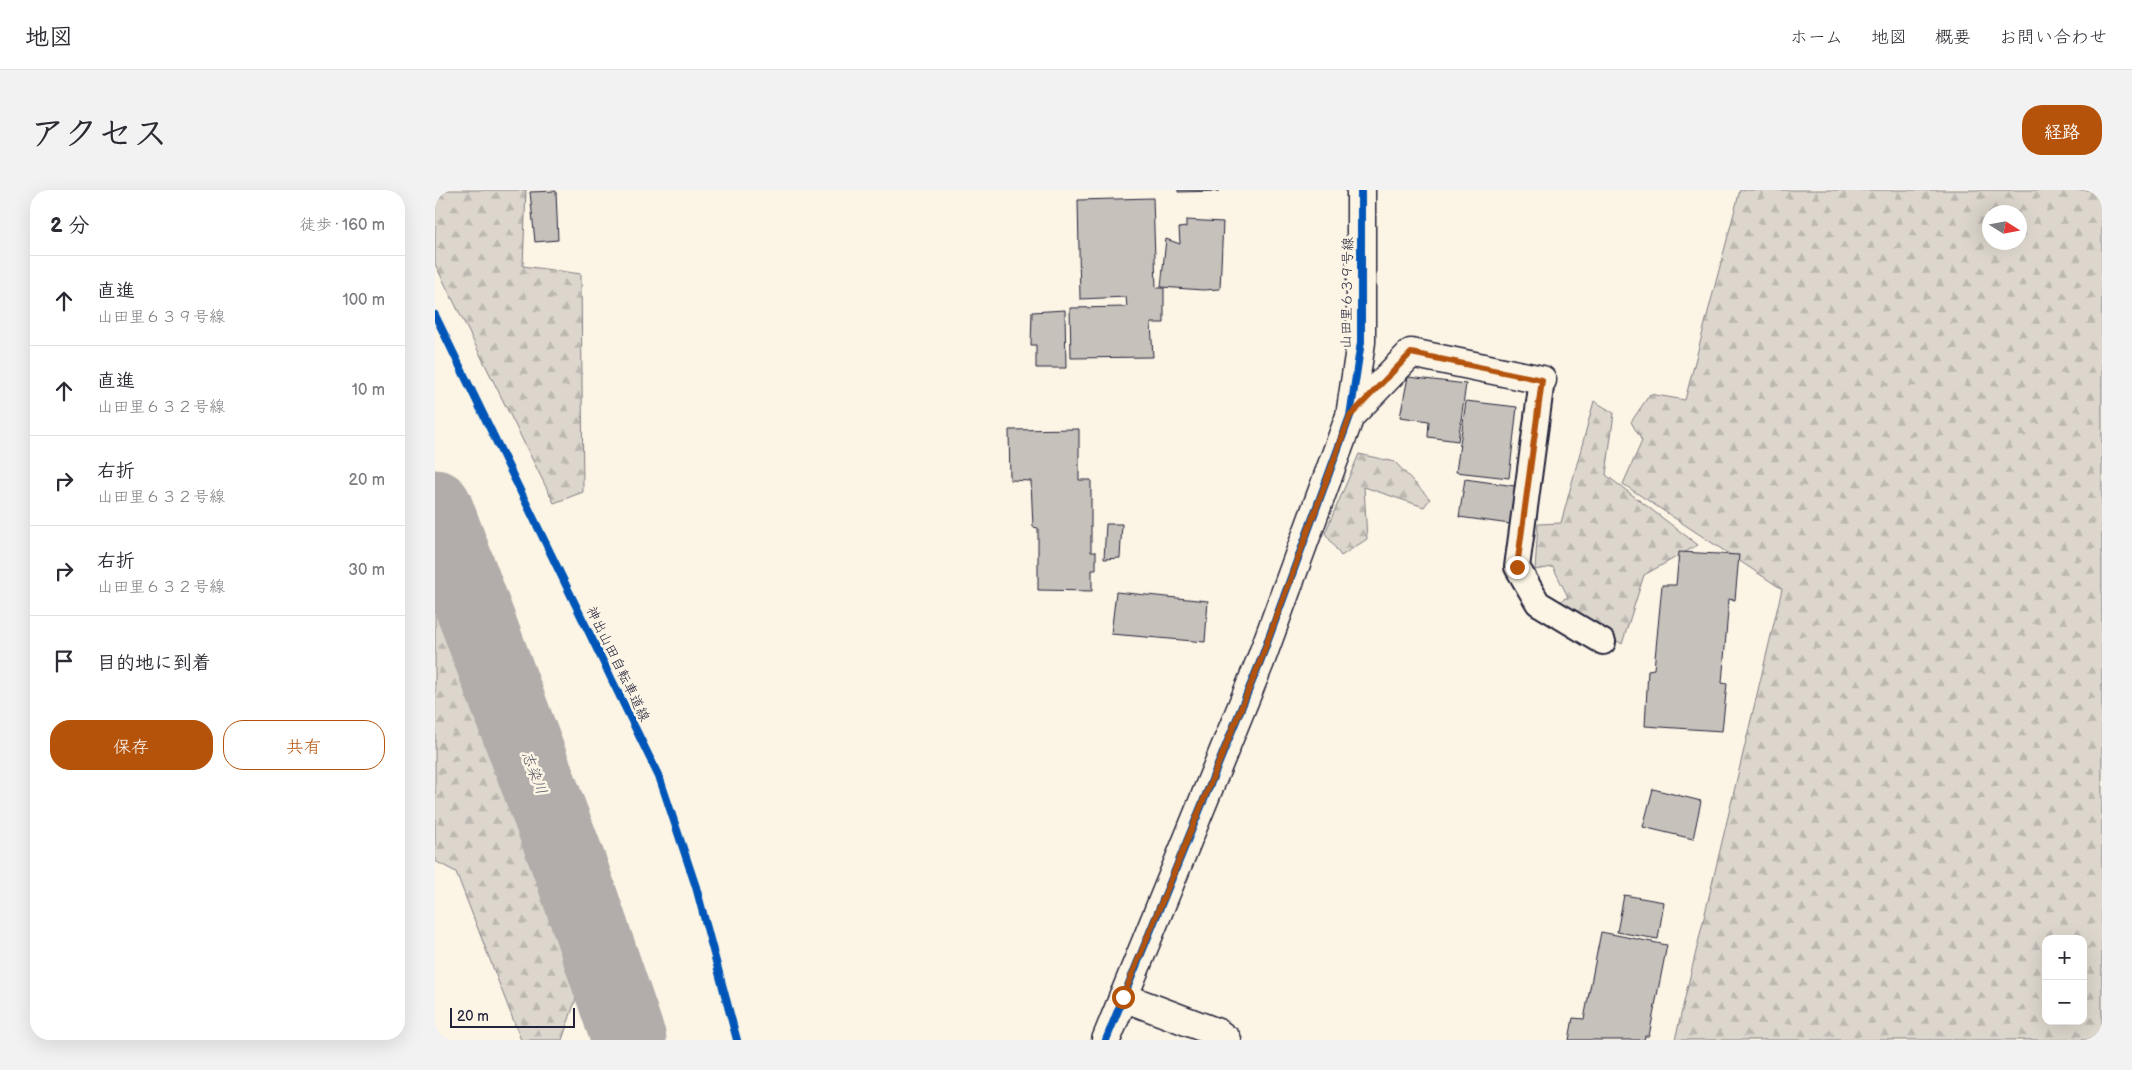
<!DOCTYPE html>
<html lang="ja">
<meta charset="utf-8">
<style>
body{margin:0;font-family:"Balsamiq Sans","Klee One",sans-serif;background:#f2f2f3;color:#2b2b33}
.controls{position:absolute;right:15px;bottom:15px;display:grid;overflow:hidden;border-radius:10px;box-shadow:0 5px 20px #0002}
.controls button{width:45px;height:45px;display:grid;place-items:center;padding:0;border:0;border-bottom:1px solid #e1e1e2;background:#fff;color:#2b2b33;font:25px sans-serif}
.compass{position:absolute;left:1547px;top:15px;width:45px;height:45px;border-radius:50%;background:#fff;box-shadow:0 5px 20px #0002;rotate:101deg}
.scale{position:absolute;left:15px;bottom:12px;width:125px;box-sizing:border-box;padding-left:5px;border:2px solid #22223b;border-top:0;font-size:14px;line-height:18px;white-space:nowrap;color:#22223b;-webkit-text-stroke:4px #fcf5e5;paint-order:stroke}
.stop{position:absolute;width:15px;height:15px;margin:-11px;border:4px solid #b45309;border-radius:50%;background:#fff}
.stop.end{background:#b45309;border-color:#fff;box-shadow:0 1px 5px #0008}
.list{margin:0;padding:0;list-style:none}
h2{display:flex;justify-content:space-between;align-items:center;height:65px;margin:0;padding:0 20px;font-size:21px}
h2 small{font-size:16px;font-weight:400;color:#7c7c81}
.list li{display:grid;grid-template-columns:32px 1fr auto;gap:15px;align-items:center;box-sizing:border-box;height:90px;padding:0 20px;border-top:1px solid #e1e1e2}
.list b{display:block;font-size:19px;white-space:nowrap}
.list p{margin:0;font-size:16px;white-space:nowrap;color:#7c7c81}
.list em{font-size:16px;font-style:normal;color:#7c7c81}
.actions{display:flex;gap:10px;padding:15px 20px}
.actions a{flex:1;padding:11px 0;border:1px solid #b45309;border-radius:20px;text-align:center;font-size:18px;color:#b45309}
.actions .main{background:#b45309;color:#fff}
.icon{flex:none;width:28px;height:28px;fill:none;stroke:currentColor;stroke-width:2;stroke-linecap:round;stroke-linejoin:round}
.map{position:relative;flex:none;width:1667px;height:850px;overflow:hidden;border-radius:20px}
header{display:flex;align-items:center;gap:30px;box-sizing:border-box;height:70px;padding:0 25px;background:#fff;border-bottom:1px solid #e1e1e2}
header strong{font-size:24px}
nav{display:flex;gap:28px;margin-inline-start:auto;font-size:18px}
.intro{display:flex;align-items:center;justify-content:space-between;box-sizing:border-box;height:120px;padding:0 30px}
h1{margin:0;font-size:35px}
.button{padding:12px 22px;border-radius:20px;background:#b45309;color:#fff;font-size:18px;font-weight:700}
main{display:flex;gap:30px;padding:0 30px}
aside{flex:1;background:#fff;border-radius:20px;box-shadow:0 5px 20px #0002}
.map>svg:first-child{display:block}
.forest{fill:url(#forest-firs);stroke:#7f7c84;fill-rule:evenodd}
.lines{fill:none;stroke-linecap:round;stroke-linejoin:round}
.river{stroke:#b2adab;stroke-width:75}
.building{fill:#c6c1bb;stroke:#22223b}
.service-casing{stroke:#22223b;stroke-width:28}
.minor-casing{stroke:#22223b;stroke-width:31}
.service{stroke:#fcf5e5;stroke-width:24}
.minor{stroke:#fcf5e5;stroke-width:28}
.cycleway-casing{stroke:#fcf5e5;stroke-width:11}
.cycleway{stroke:#0057b8;stroke-width:8}
.route{stroke:#b45309;stroke-width:6}
.labels{text-anchor:middle;dominant-baseline:central;stroke-width:5;stroke-linejoin:round;paint-order:stroke}
.street-label{font-size:14px;fill:#22223b;stroke:#fcf5e5}
.water-label{font-size:15px;font-style:italic;fill:#545362;stroke:#fcf5e5}
</style>
<header>
<strong>地図</strong>
<nav><a>ホーム</a><a>地図</a><a>概要</a><a>お問い合わせ</a></nav>
</header>
<div class="intro"><h1>アクセス</h1><a class="button">経路</a></div>
<main>
<aside>
<h2>2 分<small>徒歩 · 160 m</small></h2>
<ul class="list">
<li><svg class="icon" aria-label="ahead" viewBox="0 0 24 24"><path d="M12 20V5M6 11l6-6 6 6"/></svg><div><b>直進</b><p>山田里６３９号線</p></div><em>100 m</em></li>
<li><svg class="icon" aria-label="ahead" viewBox="0 0 24 24"><path d="M12 20V5M6 11l6-6 6 6"/></svg><div><b>直進</b><p>山田里６３２号線</p></div><em>10 m</em></li>
<li><svg class="icon" aria-label="right" viewBox="0 0 24 24"><path d="M7 20v-9h11M14 6l5 5-5 5"/></svg><div><b>右折</b><p>山田里６３２号線</p></div><em>20 m</em></li>
<li><svg class="icon" aria-label="right" viewBox="0 0 24 24"><path d="M7 20v-9h11M14 6l5 5-5 5"/></svg><div><b>右折</b><p>山田里６３２号線</p></div><em>30 m</em></li>
<li><svg class="icon" aria-label="arrive" viewBox="0 0 24 24"><path d="M6 21V4h12l-3 4 3 4H6"/></svg><div><b>目的地に到着</b></div></li>
</ul>
<div class="actions"><a class="main">保存</a><a>共有</a></div>
</aside>
<div class="map">
<svg width="1667" height="850" viewBox="0 0 1667 850">
<defs>
<pattern id="forest-firs" width="22" height="20" patternUnits="userSpaceOnUse" patternTransform="scale(1.25)"><rect width="22" height="20" fill="#dcd6cc"/><path d="M5 1l3.5 6h-7zM16 11l3.5 6h-7z" fill="#bcb7b0"/></pattern>
</defs>
<rect width="100%" height="100%" fill="#fcf5e5"/>
<filter id="ink" filterUnits="userSpaceOnUse"><feTurbulence type="fractalNoise" baseFrequency=".02" numOctaves="2"/><feDisplacementMap in="SourceGraphic" scale="10" xChannelSelector="R" yChannelSelector="G"/><feConvolveMatrix kernelMatrix="1 2 1 2 8 2 1 2 1" color-interpolation-filters="sRGB"/></filter>
<g filter="url(#ink)">
<g class="forest">
<path d="M 0,0 L 91,0 L 88,76 L 146,84 L 148,302 L 119,313 L 0,74 Z"/>
<path d="M 1305,0 L 1667,0 L 1667,850 L 1240,850 L 1347,399 L 1188,294 L 1207,251 L 1196,232 L 1215,204 L 1250,210 ZM 1554,22 L 1584,22 L 1584,52 L 1554,52 ZM 1611,749 L 1648,749 L 1648,831 L 1611,831 Z"/>
<path d="M 1159,211 L 1179,223 L 1171,285 L 1263,355 L 1209,385 L 1187,454 L 1119,414 L 1133,407 L 1118,377 L 1100,380 L 1103,334 L 1126,333 Z"/>
<path d="M 924,264 L 960,272 L 995,309 L 989,317 L 929,297 L 932,349 L 906,366 L 890,343 Z"/>
<path d="M 0,361 L 180,693 L 127,850 L 86,850 L 21,682 L 0,671 Z"/>
</g>
<g class="lines">
<path class="river" d="M 0,317 L 136,680 L 194,850"/>
</g>
<g class="building">
<path d="M 743,0 L 784,0 L 784,1 L 743,2 Z"/>
<path d="M 121,1 L 123,50 L 100,52 L 95,2 Z"/>
<path d="M 718,8 L 721,98 L 729,98 L 729,133 L 716,133 L 718,167 L 636,168 L 635,118 L 692,117 L 691,107 L 645,109 L 643,10 Z"/>
<path d="M 751,30 L 788,32 L 785,99 L 768,100 L 726,97 L 731,49 L 745,54 L 744,38 L 751,37 Z"/>
<path d="M 630,120 L 631,178 L 601,178 L 601,155 L 596,155 L 597,122 Z"/>
<path d="M 973,187 L 1031,194 L 1023,251 L 993,247 L 994,231 L 965,227 Z"/>
<path d="M 1031,211 L 1082,217 L 1074,288 L 1021,282 Z"/>
<path d="M 644,239 L 644,290 L 656,290 L 656,362 L 661,362 L 661,380 L 657,380 L 657,401 L 603,400 L 603,338 L 598,337 L 596,291 L 575,290 L 574,240 Z"/>
<path d="M 1030,289 L 1080,296 L 1075,334 L 1024,327 Z"/>
<path d="M 671,334 L 687,334 L 685,368 L 669,369 Z"/>
<path d="M 1244,362 L 1304,365 L 1300,410 L 1294,409 L 1287,493 L 1292,494 L 1287,541 L 1210,536 L 1213,480 L 1219,479 L 1227,395 L 1241,395 Z"/>
<path d="M 681,402 L 773,411 L 770,452 L 676,444 Z"/>
<path d="M 1218,599 L 1266,611 L 1258,649 L 1208,637 Z"/>
<path d="M 1189,705 L 1229,712 L 1223,749 L 1182,742 Z"/>
<path d="M 1166,742 L 1232,755 L 1214,846 L 1210,846 L 1209,850 L 1134,850 L 1138,828 L 1149,829 Z"/>
</g>
<g class="lines">
<g class="service-casing">
<path id="service" d="M 1107,190 L 1082,377 L 1103,413 L 1168,452"/>
</g>
<g class="minor-casing">
<g id="minor">
<path d="M 915,226 L 976,163 L 1107,190"/>
<path d="M 688,807 L 783,843 L 792,850"/>
<path d="M 671,850 L 825,472 L 915,226 L 926,152 L 926,0"/>
</g>
</g>
<use href="#service" class="service"/>
<use href="#minor" class="minor"/>
<g class="cycleway-casing">
<g id="cycleway">
<path d="M 0,125 L 225,589 L 261,697 L 302,850"/>
<path d="M 671,850 L 825,472 L 915,226 L 926,152 L 926,0"/>
</g>
</g>
<use href="#cycleway" class="cycleway"/>
</g>
</g>
<g class="lines" filter="url(#ink)">
<path class="route" d="M 688,807 L 825,472 L 915,226 L 976,163 L 1107,190 L 1082,377"/>
</g>
<g class="labels">
<g class="street-label">
<text transform="translate(912 103) rotate(-89)">山田里６３９号線</text>
<text transform="translate(183 474) rotate(64)">神出山田自転車道線</text>
</g>
<g class="water-label">
<text transform="translate(99 583) rotate(69)">志染川</text>
</g>
</g>
</svg>
<div class="controls">
<button>+</button>
<button>−</button>
</div>
<svg class="compass" viewBox="-18 -18 36 36"><path d="M0-13l5 13h-10z" fill="#e53935"/><path d="M0 13l5-13h-10z" fill="#7c7c81"/></svg>
<div class="scale">20 m</div>
<div class="stop" style="left:688px;top:807px"></div>
<div class="stop end" style="left:1082px;top:377px"></div>
</div>
</main>
